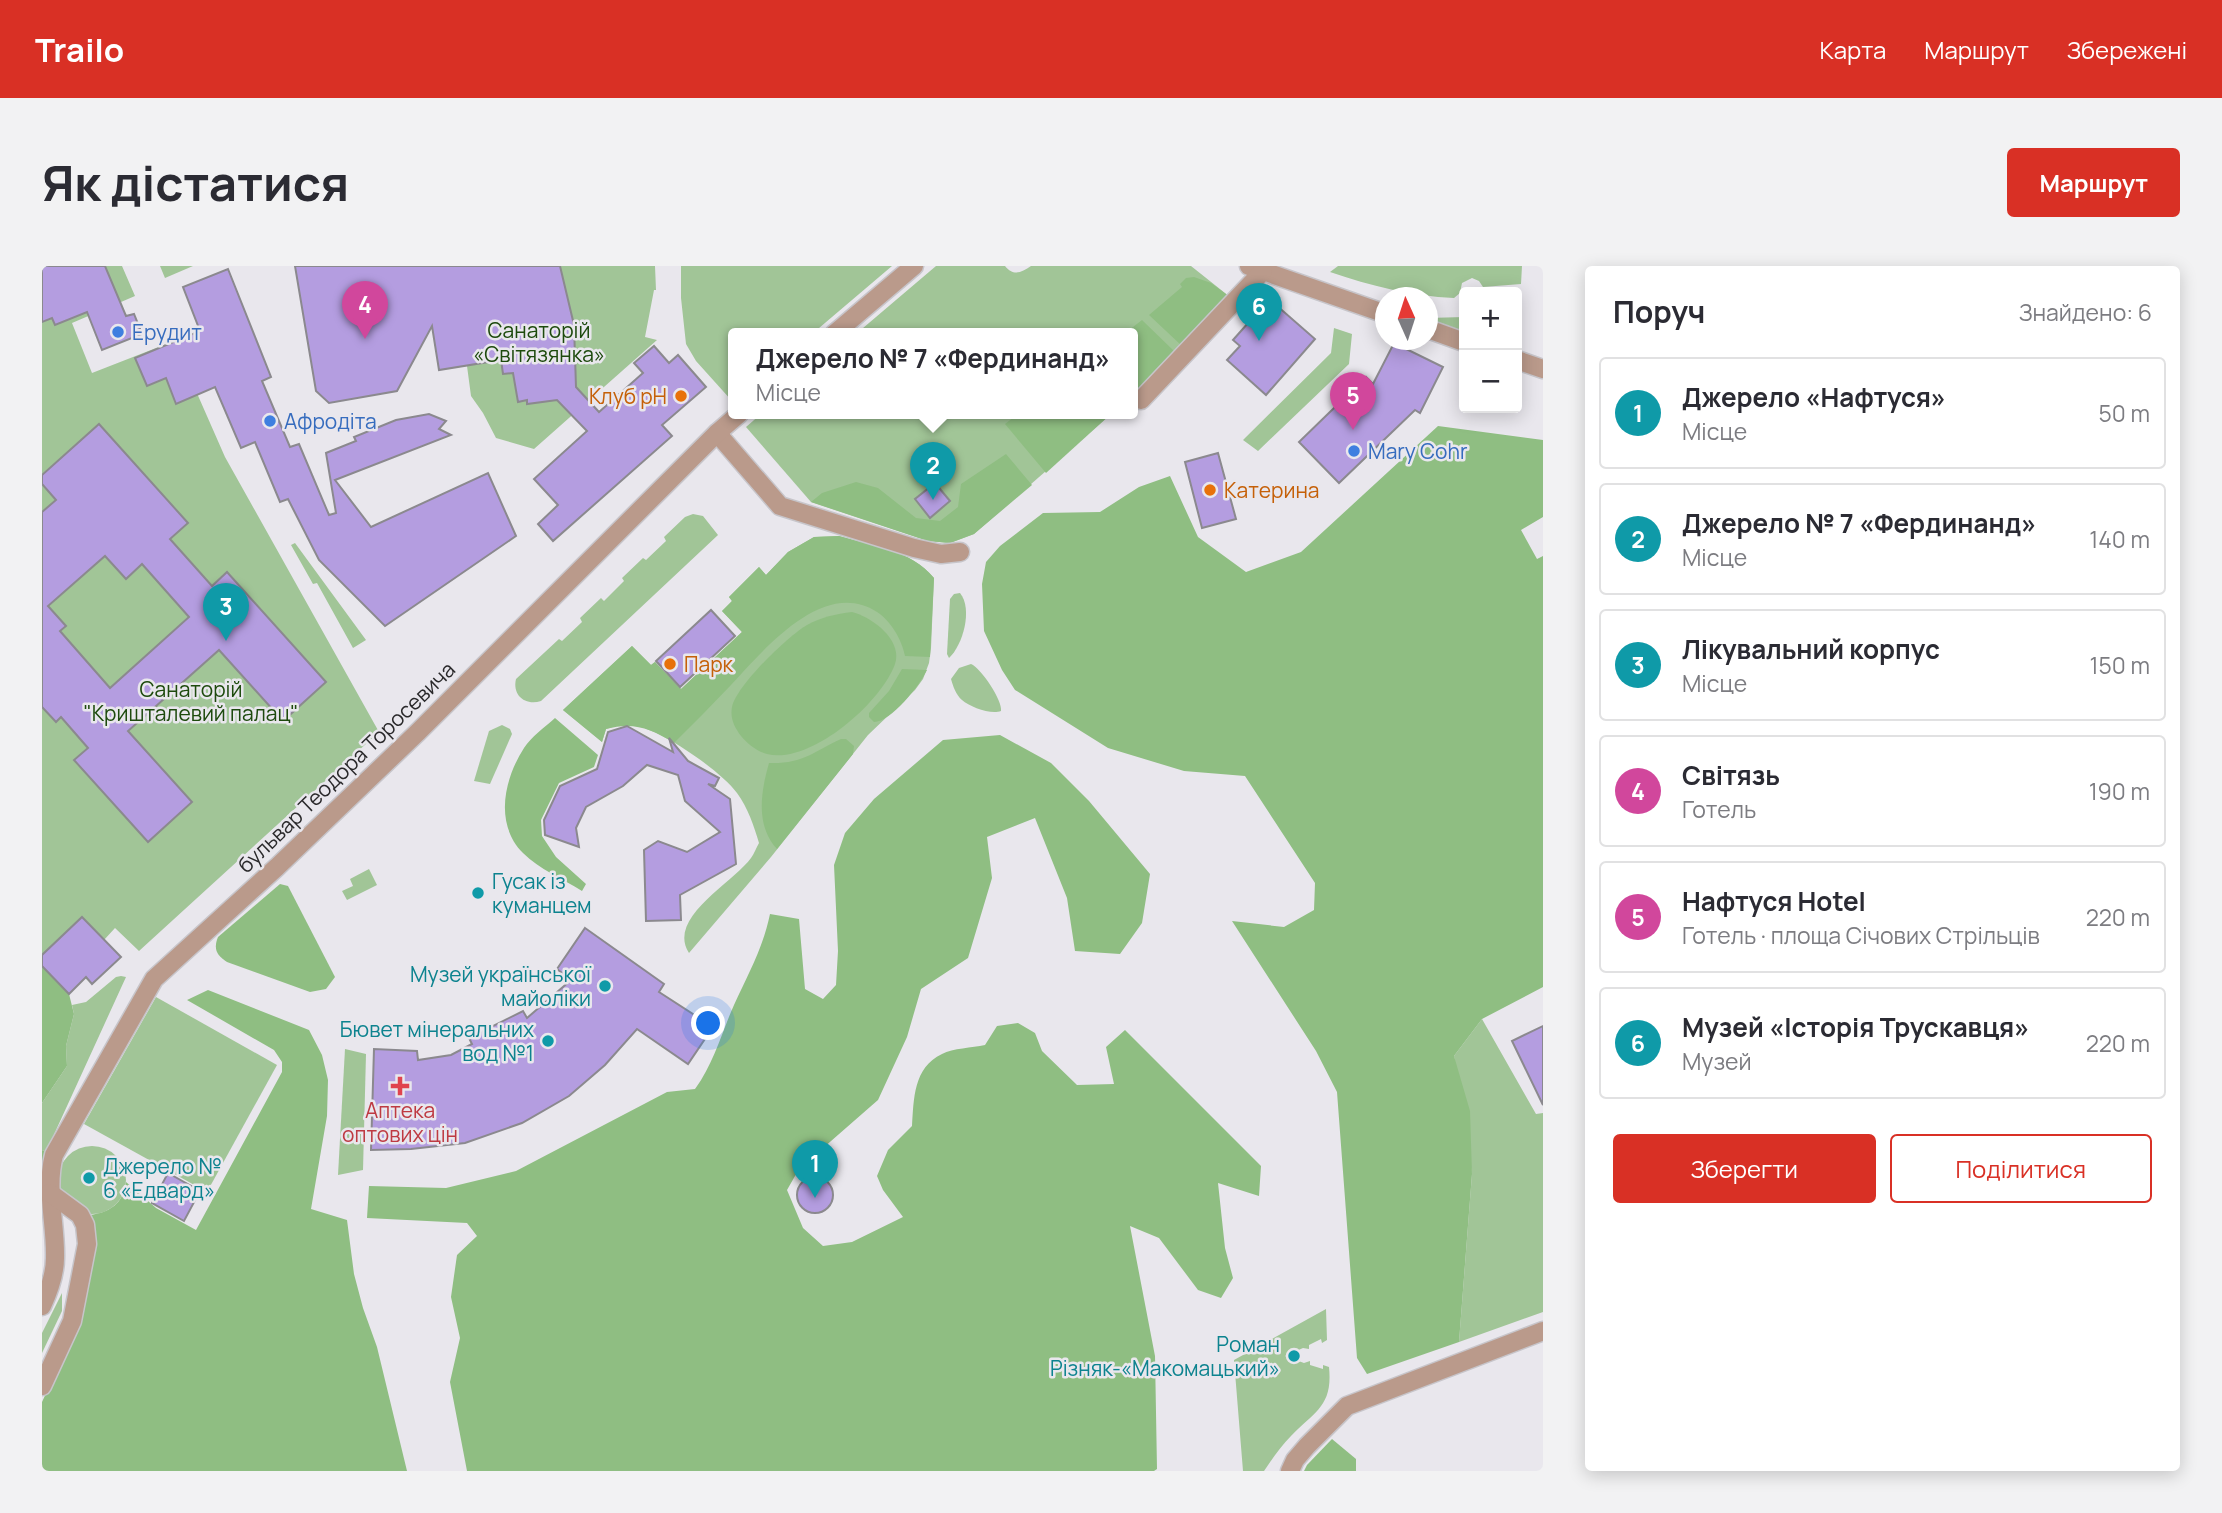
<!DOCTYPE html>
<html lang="uk">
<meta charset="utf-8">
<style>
body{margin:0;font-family:Manrope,sans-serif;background:#f2f2f3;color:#2b2b33}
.controls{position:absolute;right:21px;top:21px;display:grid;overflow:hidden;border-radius:7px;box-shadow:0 4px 18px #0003}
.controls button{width:63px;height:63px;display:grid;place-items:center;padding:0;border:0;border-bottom:2px solid #e1e1e2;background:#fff;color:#2b2b33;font:35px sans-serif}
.compass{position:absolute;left:1333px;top:21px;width:63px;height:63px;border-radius:50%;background:#fff;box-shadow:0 4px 18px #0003;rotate:357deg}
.you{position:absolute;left:667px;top:758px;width:24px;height:24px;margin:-18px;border:5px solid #fff;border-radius:50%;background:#1a73e8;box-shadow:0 0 0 10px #1a73e833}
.badge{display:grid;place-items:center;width:46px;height:46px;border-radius:50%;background:#d93025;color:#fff;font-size:23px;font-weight:700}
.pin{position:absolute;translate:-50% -58px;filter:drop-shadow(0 2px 4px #0008)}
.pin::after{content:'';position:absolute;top:37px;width:24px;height:21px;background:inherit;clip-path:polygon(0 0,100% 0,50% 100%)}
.popup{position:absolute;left:686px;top:62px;width:410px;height:91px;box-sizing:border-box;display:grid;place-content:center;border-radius:7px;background:#fff;filter:drop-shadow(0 2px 5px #0005);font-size:23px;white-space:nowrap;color:#7c7c81}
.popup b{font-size:26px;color:#2b2b33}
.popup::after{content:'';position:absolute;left:50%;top:100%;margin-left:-14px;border:14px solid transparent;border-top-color:#fff}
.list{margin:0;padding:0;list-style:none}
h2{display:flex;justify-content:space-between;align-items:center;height:91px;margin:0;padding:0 28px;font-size:30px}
h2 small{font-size:23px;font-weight:400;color:#7c7c81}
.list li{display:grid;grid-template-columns:46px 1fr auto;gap:21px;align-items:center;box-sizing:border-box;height:112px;margin:0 14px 14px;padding:0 14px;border:2px solid #e1e1e2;border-radius:7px}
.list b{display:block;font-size:26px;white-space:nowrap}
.list p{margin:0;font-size:23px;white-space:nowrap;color:#7c7c81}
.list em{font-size:23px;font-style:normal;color:#7c7c81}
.actions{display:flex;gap:14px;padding:21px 28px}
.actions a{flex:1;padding:16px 0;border:2px solid #d93025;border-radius:7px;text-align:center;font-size:24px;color:#d93025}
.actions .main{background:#d93025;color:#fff}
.map{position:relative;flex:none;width:1501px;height:1205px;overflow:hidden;border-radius:7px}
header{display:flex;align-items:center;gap:42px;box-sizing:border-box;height:98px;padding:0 35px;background:#d93025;color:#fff}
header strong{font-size:33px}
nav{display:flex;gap:38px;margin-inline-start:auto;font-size:24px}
.intro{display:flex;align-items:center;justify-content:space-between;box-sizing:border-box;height:168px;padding:0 42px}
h1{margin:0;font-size:49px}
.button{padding:18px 32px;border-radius:7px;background:#d93025;color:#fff;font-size:24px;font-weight:700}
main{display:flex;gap:42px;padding:0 42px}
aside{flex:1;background:#fff;border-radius:7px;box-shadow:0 4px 18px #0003}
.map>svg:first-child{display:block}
.green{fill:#a1c597}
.forest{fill:#8fbe82}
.building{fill:#b49de0;stroke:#8b898e;stroke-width:2;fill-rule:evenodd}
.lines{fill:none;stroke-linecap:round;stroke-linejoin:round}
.street-casing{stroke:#c7c5ca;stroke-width:21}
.street{stroke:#ba9a8b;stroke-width:18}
.shop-dot{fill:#3f7fe0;stroke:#e9e7ed;stroke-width:2.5}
.food-dot{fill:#e8710a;stroke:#e9e7ed;stroke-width:2.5}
.culture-dot{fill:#0f9aa8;stroke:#e9e7ed;stroke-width:2.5}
.health-dot{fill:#e0444e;stroke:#e9e7ed;stroke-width:2.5}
.labels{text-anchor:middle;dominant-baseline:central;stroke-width:5;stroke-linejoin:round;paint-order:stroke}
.park-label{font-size:21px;fill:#1d4a0d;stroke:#e9e7ed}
.shop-label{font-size:21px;fill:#366cbe;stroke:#e9e7ed;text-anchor:start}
.food-label{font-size:21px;fill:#c56008;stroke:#e9e7ed;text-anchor:start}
.street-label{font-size:21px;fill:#2a292b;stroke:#e9e7ed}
.culture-label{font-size:21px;fill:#0d838f;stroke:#e9e7ed;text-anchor:end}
.health-label{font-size:21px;fill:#be3a42;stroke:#e9e7ed}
</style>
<header>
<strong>Trailo</strong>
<nav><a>Карта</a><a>Маршрут</a><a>Збережені</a></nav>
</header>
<div class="intro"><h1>Як дістатися</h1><a class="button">Маршрут</a></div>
<main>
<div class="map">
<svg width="1501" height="1205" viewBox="0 0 1501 1205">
<rect width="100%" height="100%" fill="#e9e7ed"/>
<g class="green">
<path d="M 0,0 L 80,0 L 93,30 L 30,57 L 50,107 L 132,75 L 183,191 L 337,466 L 97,685 L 73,662 L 62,674 L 79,691 L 50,718 L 43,712 L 0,752 Z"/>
<path d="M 118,0 L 151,0 L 123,12 Z"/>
<path d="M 380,0 L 613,0 L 614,24 L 612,24 L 603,71 L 615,74 L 492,183 L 454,172 L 441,147 L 429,130 L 425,100 L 397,104 Z"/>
<path d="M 639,0 L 850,0 L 770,68 L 692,68 L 690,135 L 654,95 L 644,78 L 639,32 Z"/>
<path d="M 894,0 L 963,0 C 972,11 980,6 989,0 L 1149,0 L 1188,31 L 1091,129 L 1090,68 L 814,68 Z"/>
<path d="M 1296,0 L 1480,0 L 1479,18 L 1441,21 L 1437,15 L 1430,12 L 1420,17 L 1418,27 L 1412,32 C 1369,30 1329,20 1288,6 Z"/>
<path d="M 1422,51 L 1422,66 L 1386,52 Z"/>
<path d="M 1292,62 L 1310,68 L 1307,98 L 1216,185 L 1201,174 L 1289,87 Z"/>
<path d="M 719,148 L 1069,148 L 932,268 L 908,277 L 886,275 L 769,236 L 704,161 Z"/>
<path d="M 651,248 L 661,250 L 676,269 L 499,435 C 484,440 470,430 474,413 L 517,373 L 520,375 L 540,356 L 538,352 L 559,332 L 562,335 L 582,315 L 580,312 L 601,292 L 604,294 L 624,275 L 622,271 L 643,251 Z"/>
<path d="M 797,270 C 831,280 869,284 892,312 L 889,382 L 887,397 L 881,413 L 873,424 L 826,469 L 729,591 L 647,687 C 624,652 692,616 709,592 C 712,588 714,582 717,577 C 712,560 706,542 695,527 C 678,504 615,460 586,458 C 579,458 571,461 564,463 L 560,476 L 521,444 L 590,380 L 609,399 L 613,396 L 639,423 L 700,366 L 680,345 L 690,335 L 687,331 L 717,301 L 724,309 L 746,286 L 772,271 Z"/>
<path d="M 253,277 L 324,374 L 311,382 L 275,317 L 271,318 L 249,279 Z"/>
<path d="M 918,327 C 931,343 921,379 907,392 L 905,388 L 908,333 L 912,328 Z"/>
<path d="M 929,398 C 939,402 961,435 959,445 C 949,449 928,441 920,434 C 914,429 911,420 909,413 L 917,402 Z"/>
<path d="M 460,459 L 468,463 L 470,468 L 448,518 L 432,515 L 447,465 Z"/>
<path d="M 327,603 L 335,619 L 305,634 L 300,625 L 311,620 L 308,613 Z"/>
<path d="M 79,710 L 84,711 L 4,886 L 0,884 L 0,837 L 25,800 L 24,780 L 32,748 L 30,739 L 44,736 L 74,711 Z"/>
<path d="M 114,731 L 235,799 L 165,926 L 42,858 Z"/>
<path d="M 1440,753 L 1494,848 L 1501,847 L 1501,1046 L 1417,1076 L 1430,908 L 1412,790 Z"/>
<path d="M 303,783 L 324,788 L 321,904 L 296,909 Z"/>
<circle cx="50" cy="914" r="34"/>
<path d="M 20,1027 L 20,1045 L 0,1087 L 0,1067 Z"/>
<path d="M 1284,1043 L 1285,1074 L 1280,1077 L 1279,1073 L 1267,1079 L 1267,1083 L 1261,1082 L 1243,1090 L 1262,1097 L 1268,1095 L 1268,1099 L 1281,1103 L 1281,1099 L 1287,1101 C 1291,1140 1273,1145 1249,1170 C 1239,1180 1230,1193 1222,1205 L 1201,1205 L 1192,1094 Z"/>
</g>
<g class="forest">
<path d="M 1152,11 L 1169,17 L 1188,31 L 1140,80 L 1107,49 L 1140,21 L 1138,18 L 1144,12 Z"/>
<path d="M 1100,54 L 1133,86 L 1091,129 L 1090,68 L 1082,68 Z"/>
<path d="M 976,148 L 1069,148 L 1004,207 L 963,158 Z"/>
<path d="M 1396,160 L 1501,174 L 1501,251 L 1479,264 L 1495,293 L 1501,290 L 1501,721 L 1440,753 L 1412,790 L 1428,845 L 1430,908 L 1417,1076 L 1325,1108 L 1315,1092 L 1295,826 L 1274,785 L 1190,655 L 1242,661 L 1272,644 L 1273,617 L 1203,510 L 1142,505 L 1066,482 L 973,424 L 960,404 L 942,365 L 940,318 L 944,296 L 958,280 L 1001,247 L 1058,246 L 1097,221 L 1128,210 L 1156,271 L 1204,306 L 1259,286 Z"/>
<path d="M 964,188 L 990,219 L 932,268 L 908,277 L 886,275 L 769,236 L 780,227 L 814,216 L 836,222 L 874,252 L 898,255 L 916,241 L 919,218 Z"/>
<path d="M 797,270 C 831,280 869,284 892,312 L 888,391 L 863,390 C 860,374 849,355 835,346 C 781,311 721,385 689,419 C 670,439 651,458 632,477 C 608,462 591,456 564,463 L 560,476 L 521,444 L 590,380 L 609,399 L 613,396 L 639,423 L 700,366 L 680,345 L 690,335 L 687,331 L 717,301 L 724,309 L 746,286 L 772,271 Z"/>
<path d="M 810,346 C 830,351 861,374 853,398 C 839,437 768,499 725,488 C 714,485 706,478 699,470 C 692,461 688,452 690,441 C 694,420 746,370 765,359 C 779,351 794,348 810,346 Z"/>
<path d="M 860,403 L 885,404 C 878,419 849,456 832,456 L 827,451 L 827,447 L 847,425 Z"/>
<path d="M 513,452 L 556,489 L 552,501 L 517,517 L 499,554 L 500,570 L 514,591 L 544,618 L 540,625 C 521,613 497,603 481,587 C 452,558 462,513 482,482 C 489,471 503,461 513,452 Z"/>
<path d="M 958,469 L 1009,497 L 1047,535 L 1108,608 L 1100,657 L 1078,688 L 1033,685 L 1025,632 L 993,552 L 945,571 L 950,612 L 926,692 L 879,723 L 865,771 L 836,834 L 757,903 L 745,924 L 761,962 L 781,980 L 810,976 L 861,951 L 841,924 L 835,910 L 846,884 L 870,860 C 872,833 871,802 900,788 C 911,782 930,782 943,779 L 955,760 L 976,757 L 993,767 L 1000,785 L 1035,819 L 1072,818 L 1064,781 L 1083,764 L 1219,900 L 1217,930 L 1176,917 L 1183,982 L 1191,1012 L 1179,1032 L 1156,1024 L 1117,972 L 1088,960 L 1113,1090 L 1115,1203 L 1112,1205 L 425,1205 L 408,1116 L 418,1072 L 409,1031 L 415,989 L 435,970 L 425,957 L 325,952 L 327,920 L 404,922 L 474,905 L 625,826 L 653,823 C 672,797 679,768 692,739 C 706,708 721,682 728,648 L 757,653 L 763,723 L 781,733 L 794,719 L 796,685 L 792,599 L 803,567 L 832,533 L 901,474 Z"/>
<path d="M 799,473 L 804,473 L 812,480 L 811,488 L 735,583 C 713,559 719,525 727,497 C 761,498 771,486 799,473 Z"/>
<path d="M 238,618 L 246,620 L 293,711 L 284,723 L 268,726 L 185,696 C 175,690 171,683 176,671 Z"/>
<path d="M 0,700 L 27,728 L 32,748 L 24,780 L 25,800 L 0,837 L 0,884 L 4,886 L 0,899 Z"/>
<path d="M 166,724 L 267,764 L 280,789 L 286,814 L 285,850 L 269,943 L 305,954 L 312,1008 L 321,1042 L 335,1081 L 365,1205 L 0,1205 L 0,1136 L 37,1057 L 50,958 L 48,949 C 67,947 82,937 84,916 L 114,942 L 154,964 L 240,806 L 240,796 L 232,784 L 145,734 Z"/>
<path d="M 1290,1173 L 1314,1193 L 1314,1205 L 1262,1205 L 1265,1199 Z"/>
</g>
<g class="building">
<path d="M 0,0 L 63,0 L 84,50 L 92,48 L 100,68 L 60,84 L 45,46 L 13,59 L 10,52 L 0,56 Z"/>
<path d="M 253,0 L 518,0 L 532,59 L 534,121 L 557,146 L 601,107 L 592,97 L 612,80 L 627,97 L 636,89 L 664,121 L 620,159 L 630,170 L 511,275 L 496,258 L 516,239 L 492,213 L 545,165 L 515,134 L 485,138 L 485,134 L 476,136 L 471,107 L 461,108 L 459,94 L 397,104 L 390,60 L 355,125 L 287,137 L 274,125 Z"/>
<path d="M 186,3 L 229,111 L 220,115 L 248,181 L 257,178 L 287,249 L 294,247 L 284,187 L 314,175 L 312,171 L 354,154 L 387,148 L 404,155 L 397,163 L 409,169 L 293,214 L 329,261 L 446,207 L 474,270 L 343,360 L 277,294 L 246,233 L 238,236 L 213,176 L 199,182 L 173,121 L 134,138 L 124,112 L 105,120 L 93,92 L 158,65 L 141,21 Z"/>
<path d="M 1234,39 L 1273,73 L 1224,129 L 1185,94 L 1198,80 L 1191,74 L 1215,47 L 1222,53 Z"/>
<path d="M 1352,77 L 1401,101 L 1378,147 L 1373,144 L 1297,217 L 1257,176 L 1324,111 L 1331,118 Z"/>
<path d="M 57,158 L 146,257 L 128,273 L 170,320 L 185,306 L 284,416 L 241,455 L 177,384 L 86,465 L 150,536 L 106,576 L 32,494 L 46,482 L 19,451 L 14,456 L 0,441 L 0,246 L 14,234 L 0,218 L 0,209 ZM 63,290 L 84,313 L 100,298 L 147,351 L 68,422 L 18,365 L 24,360 L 6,340 Z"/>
<path d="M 1176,187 L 1194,253 L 1160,262 L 1143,196 Z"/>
<path d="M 893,217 L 908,235 L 888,252 L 873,233 Z"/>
<path d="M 669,344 L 693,370 L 638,421 L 614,395 Z"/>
<path d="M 585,460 L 631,486 L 627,472 L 646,495 L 677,512 L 673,520 L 666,518 L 688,533 L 694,598 L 638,629 L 639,654 L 604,655 L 602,584 L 616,575 L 645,586 L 678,566 L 643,535 L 636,509 L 605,499 L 581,520 L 544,541 L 534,562 L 537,581 L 503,569 L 502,554 L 518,520 L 555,503 L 566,466 Z"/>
<path d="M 40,651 L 79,691 L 50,718 L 44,711 L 27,728 L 0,700 L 0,689 Z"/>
<path d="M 543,662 L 622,718 L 617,726 L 671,761 L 646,798 L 595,763 L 563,799 L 527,830 L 480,857 L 423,877 L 369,883 L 329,884 L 332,783 L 375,785 L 376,794 L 409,789 L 430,778 L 427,772 L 481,745 L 485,752 L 529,714 L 515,703 Z"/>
<path d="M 1501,760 L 1501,839 L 1470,775 Z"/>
<path d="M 126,907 L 158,925 L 142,955 L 110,937 Z"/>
<circle cx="773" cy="929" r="18"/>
</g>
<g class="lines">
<g class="street-casing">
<g id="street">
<path d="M 1207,0 L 1344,48"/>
<path d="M 1386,63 L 1422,76"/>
<path d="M 792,68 L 872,0"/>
<path d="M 1475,94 L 1501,103"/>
<path d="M 1099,134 L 1221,5"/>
<path d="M 675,167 L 738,240 L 872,282 L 899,288 L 918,286"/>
<path d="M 0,1040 C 6,1027 13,1007 13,992 C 14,958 3,923 12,889 L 112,713 L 235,601 L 376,466 L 675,167 L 697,148"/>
<path d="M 0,1120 L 30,1055 L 45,978 L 43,959 L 38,949 L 8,927"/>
<path d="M 1248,1205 L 1253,1194 L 1265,1180 L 1305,1140 L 1501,1065"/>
</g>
</g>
<use href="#street" class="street"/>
</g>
<g class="shop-dot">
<circle cx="76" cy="66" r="7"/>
<circle cx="228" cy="155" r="7"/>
<circle cx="1312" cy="185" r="7"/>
</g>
<g class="food-dot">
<circle cx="639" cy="130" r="7"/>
<circle cx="1168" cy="224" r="7"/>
<circle cx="628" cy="398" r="7"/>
</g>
<g class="culture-dot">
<circle cx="436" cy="627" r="7"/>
<circle cx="563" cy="720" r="7"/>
<circle cx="506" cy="775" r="7"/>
<circle cx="47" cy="912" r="7"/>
<circle cx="1252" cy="1090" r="7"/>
</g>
<path class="health-dot" d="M354.5 809.5h7v7h7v7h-7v7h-7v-7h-7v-7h7z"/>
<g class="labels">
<g class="park-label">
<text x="497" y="64">Санаторій<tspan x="497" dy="24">«Світязянка»</tspan></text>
<text x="149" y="423">Санаторій<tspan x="149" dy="24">"Кришталевий палац"</tspan></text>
</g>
<g class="shop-label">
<text x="90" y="66">Ерудит</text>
<text x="242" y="155">Афродіта</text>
<text x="1326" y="185">Mary Cohr</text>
</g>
<g class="food-label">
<text x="625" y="130" text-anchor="end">Клуб pH</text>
<text x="1182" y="224">Катерина</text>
<text x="642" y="398">Парк</text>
</g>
<g class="street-label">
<text transform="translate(304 501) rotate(-44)">бульвар Теодора Торосевича</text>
</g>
<g class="culture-label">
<text x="450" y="615" text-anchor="start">Гусак із<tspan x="450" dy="24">куманцем</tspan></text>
<text x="549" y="708">Музей української<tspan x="549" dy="24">майоліки</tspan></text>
<text x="492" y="763">Бювет мінеральних<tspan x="492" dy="24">вод №1</tspan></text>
<text x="61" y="900" text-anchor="start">Джерело №<tspan x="61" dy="24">6 «Едвард»</tspan></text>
<text x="1238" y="1078">Роман<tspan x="1238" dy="24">Різняк-«Макомацький»</tspan></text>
</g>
<g class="health-label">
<text x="358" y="844">Аптека<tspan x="358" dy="24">оптових цін</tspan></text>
</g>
</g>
</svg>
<div class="controls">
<button>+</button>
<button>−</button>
</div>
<svg class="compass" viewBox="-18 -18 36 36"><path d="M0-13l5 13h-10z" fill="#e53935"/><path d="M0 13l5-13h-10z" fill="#7c7c81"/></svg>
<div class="you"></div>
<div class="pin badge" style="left:773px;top:932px;background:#0f9aa8">1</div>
<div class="pin badge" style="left:891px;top:234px;background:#0f9aa8">2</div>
<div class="popup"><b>Джерело № 7 «Фердинанд»</b>Місце</div>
<div class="pin badge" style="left:184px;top:375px;background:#0f9aa8">3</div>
<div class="pin badge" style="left:323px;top:73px;background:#d1479c">4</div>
<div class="pin badge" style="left:1311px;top:164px;background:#d1479c">5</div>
<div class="pin badge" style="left:1217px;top:75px;background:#0f9aa8">6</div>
</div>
<aside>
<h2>Поруч<small>Знайдено: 6</small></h2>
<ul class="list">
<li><span class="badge" style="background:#0f9aa8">1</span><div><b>Джерело «Нафтуся»</b><p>Місце</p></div><em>50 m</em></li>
<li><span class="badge" style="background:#0f9aa8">2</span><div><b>Джерело № 7 «Фердинанд»</b><p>Місце</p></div><em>140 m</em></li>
<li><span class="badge" style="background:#0f9aa8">3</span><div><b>Лікувальний корпус</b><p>Місце</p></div><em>150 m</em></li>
<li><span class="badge" style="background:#d1479c">4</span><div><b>Світязь</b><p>Готель</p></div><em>190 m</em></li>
<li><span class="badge" style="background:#d1479c">5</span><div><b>Нафтуся Hotel</b><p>Готель · площа Січових Стрільців</p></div><em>220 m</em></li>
<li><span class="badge" style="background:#0f9aa8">6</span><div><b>Музей «Історія Трускавця»</b><p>Музей</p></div><em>220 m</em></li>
</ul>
<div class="actions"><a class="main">Зберегти</a><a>Поділитися</a></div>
</aside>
</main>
